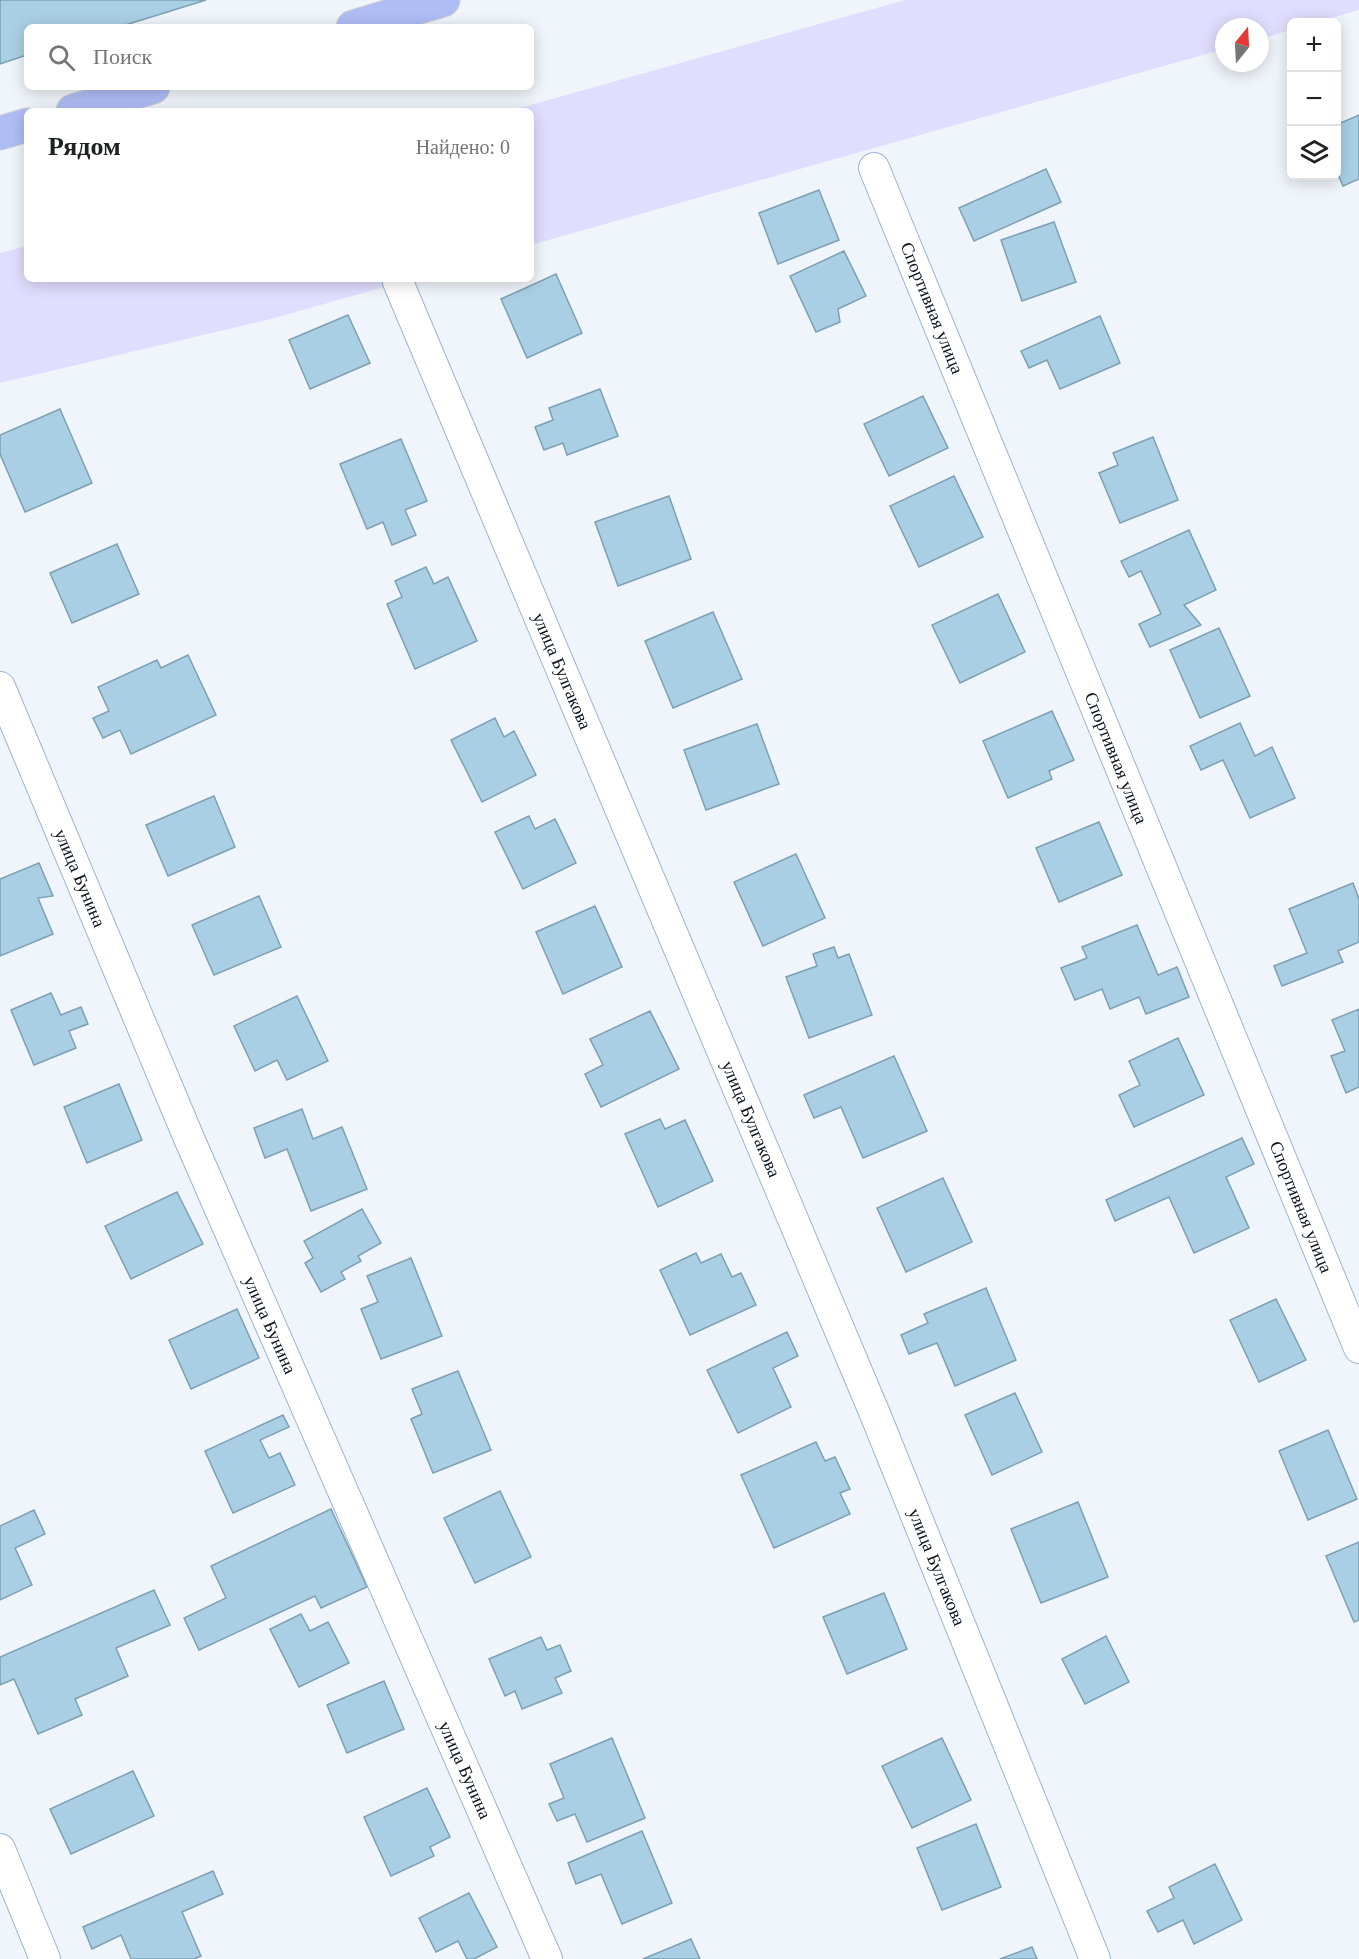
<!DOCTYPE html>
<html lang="ru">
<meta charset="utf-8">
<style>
body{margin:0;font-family:"Times New Roman",serif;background:#f2f2f2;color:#202124}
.controls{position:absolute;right:18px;top:18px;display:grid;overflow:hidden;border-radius:9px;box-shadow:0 3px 15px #0003}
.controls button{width:54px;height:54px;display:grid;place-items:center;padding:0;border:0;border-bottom:2px solid #e0e0e0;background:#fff;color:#202124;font:30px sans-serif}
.compass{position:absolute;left:1215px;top:18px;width:54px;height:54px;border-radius:50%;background:#fff;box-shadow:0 3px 15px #0003;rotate:18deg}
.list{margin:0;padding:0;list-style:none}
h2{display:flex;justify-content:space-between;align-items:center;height:78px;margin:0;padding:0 24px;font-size:26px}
h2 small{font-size:20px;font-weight:400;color:#757577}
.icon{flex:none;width:33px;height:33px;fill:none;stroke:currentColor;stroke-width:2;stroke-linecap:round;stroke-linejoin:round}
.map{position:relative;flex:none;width:1359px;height:1959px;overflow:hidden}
.search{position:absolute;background:#fff;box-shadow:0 3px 15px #0003;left:24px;top:24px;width:510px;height:66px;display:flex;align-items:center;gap:15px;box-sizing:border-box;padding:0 21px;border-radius:9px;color:#757577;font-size:22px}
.panel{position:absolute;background:#fff;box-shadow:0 3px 15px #0003;left:24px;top:108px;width:510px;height:174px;border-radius:9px}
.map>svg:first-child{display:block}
.green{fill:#e1ddfe}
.building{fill:#aacfe4;stroke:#7ca0b3;stroke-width:1.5}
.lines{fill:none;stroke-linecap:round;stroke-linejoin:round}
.street-casing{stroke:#9cb4d1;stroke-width:32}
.primary-casing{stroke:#ced0d2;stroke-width:35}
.street{stroke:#fff;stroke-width:30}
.primary{stroke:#afbdf5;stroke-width:33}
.labels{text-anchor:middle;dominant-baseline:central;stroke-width:4.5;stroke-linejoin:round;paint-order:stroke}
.street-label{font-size:18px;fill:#0a131d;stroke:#fff}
</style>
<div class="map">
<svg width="1359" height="1959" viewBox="0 0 1359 1959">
<rect width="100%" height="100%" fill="#f0f5fb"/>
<g class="green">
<path d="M 905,0 L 1359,0 L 1359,10 L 1317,22 L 1292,22 L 1291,30 L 1260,39 L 1260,27 L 1224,27 L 1224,49 L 531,245 L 531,111 L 509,111 Z"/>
<path d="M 27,246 L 27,279 L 412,279 L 271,319 L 0,383 L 0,253 Z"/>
</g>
<g class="building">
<path d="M 0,0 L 206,0 L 119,27 L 27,27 L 27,55 L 0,64 Z"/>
<path d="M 1359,115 L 1359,179 L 1343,186 L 1336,170 L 1336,125 Z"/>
<path d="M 1046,169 L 1061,202 L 974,241 L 959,208 Z"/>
<path d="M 819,190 L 839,240 L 778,264 L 759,213 Z"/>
<path d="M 1054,222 L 1076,282 L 1022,301 L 1001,240 Z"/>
<path d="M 844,251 L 866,296 L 838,309 L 840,322 L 816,332 L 790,276 Z"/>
<path d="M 556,274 L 582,333 L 527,358 L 501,299 Z"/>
<path d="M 348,315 L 370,363 L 310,389 L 289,340 Z"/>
<path d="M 1100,316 L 1120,363 L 1060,389 L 1047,360 L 1029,368 L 1021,351 Z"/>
<path d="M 600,389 L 618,436 L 567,455 L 563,443 L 544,450 L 535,427 L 553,420 L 549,408 Z"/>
<path d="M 923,396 L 948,448 L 889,476 L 864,424 Z"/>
<path d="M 60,409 L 92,483 L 25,512 L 0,454 L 0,435 Z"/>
<path d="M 1153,437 L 1178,500 L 1120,523 L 1099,473 L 1118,465 L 1113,453 Z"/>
<path d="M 401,439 L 427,501 L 405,510 L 416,535 L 392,545 L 383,522 L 367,529 L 340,464 Z"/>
<path d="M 954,476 L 983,537 L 919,567 L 890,506 Z"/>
<path d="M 669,496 L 691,559 L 618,586 L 595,522 Z"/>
<path d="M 1189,530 L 1216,590 L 1184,605 L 1201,625 L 1150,647 L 1139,624 L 1161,614 L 1141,571 L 1129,577 L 1121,561 Z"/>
<path d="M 117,544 L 139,594 L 72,623 L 50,573 Z"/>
<path d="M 426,567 L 434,584 L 448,577 L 477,641 L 415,669 L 387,604 L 402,597 L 395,581 Z"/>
<path d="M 998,594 L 1025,652 L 960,683 L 932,625 Z"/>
<path d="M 713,612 L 742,679 L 673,708 L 645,641 Z"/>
<path d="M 1219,628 L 1250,696 L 1200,718 L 1170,650 Z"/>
<path d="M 188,655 L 216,715 L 131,754 L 120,730 L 103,738 L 93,718 L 109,711 L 98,687 L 157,660 L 161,668 Z"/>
<path d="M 1052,711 L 1074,760 L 1049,771 L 1052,779 L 1008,798 L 983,741 Z"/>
<path d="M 495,718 L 504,737 L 514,731 L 536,775 L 482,802 L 451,740 Z"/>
<path d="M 1240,723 L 1255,756 L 1272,747 L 1295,798 L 1250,818 L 1223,760 L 1201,770 L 1190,746 Z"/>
<path d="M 757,724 L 779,784 L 706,810 L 684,750 Z"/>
<path d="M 214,796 L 235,847 L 168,876 L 146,825 Z"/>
<path d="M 529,816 L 535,829 L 555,819 L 576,863 L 523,889 L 495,832 Z"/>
<path d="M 1099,822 L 1122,875 L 1059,902 L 1036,848 Z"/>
<path d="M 796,854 L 825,918 L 763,946 L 734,882 Z"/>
<path d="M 39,863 L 53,896 L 38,898 L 53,934 L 0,956 L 0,879 Z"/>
<path d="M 1353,883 L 1359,899 L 1359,942 L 1338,951 L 1343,962 L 1282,986 L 1274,966 L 1307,953 L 1289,909 Z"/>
<path d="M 259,896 L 281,947 L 214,975 L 192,925 Z"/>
<path d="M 595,906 L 622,967 L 563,994 L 536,932 Z"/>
<path d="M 1137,925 L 1158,975 L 1177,967 L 1189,997 L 1146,1014 L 1139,997 L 1110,1009 L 1102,989 L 1075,1000 L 1061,968 L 1087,958 L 1082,947 Z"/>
<path d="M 834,947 L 838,958 L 849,954 L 872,1015 L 809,1038 L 786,977 L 817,966 L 813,954 Z"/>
<path d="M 51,993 L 61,1015 L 81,1007 L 88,1024 L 69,1031 L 76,1048 L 34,1065 L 11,1010 Z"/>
<path d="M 297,996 L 328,1061 L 287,1080 L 277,1060 L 255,1071 L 234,1026 Z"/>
<path d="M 1359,1009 L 1359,1087 L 1346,1093 L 1331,1056 L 1345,1051 L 1332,1020 Z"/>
<path d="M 650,1011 L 679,1069 L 601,1107 L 585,1074 L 603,1065 L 590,1039 Z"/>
<path d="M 1178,1038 L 1204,1095 L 1134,1127 L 1119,1095 L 1140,1085 L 1129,1061 Z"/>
<path d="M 894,1056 L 927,1131 L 863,1158 L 841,1107 L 814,1118 L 804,1095 Z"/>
<path d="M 119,1084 L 142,1140 L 87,1163 L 64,1107 Z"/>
<path d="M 302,1109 L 313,1139 L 342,1127 L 367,1189 L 311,1211 L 287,1149 L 265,1158 L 254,1128 Z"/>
<path d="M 660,1119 L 665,1129 L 685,1120 L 713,1181 L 658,1207 L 625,1134 Z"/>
<path d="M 1242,1138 L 1254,1164 L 1226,1177 L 1249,1228 L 1194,1253 L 1169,1197 L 1115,1221 L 1106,1200 Z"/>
<path d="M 943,1178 L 972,1242 L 906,1272 L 877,1208 Z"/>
<path d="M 177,1192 L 203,1244 L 131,1279 L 105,1226 Z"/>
<path d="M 362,1209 L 381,1243 L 358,1256 L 361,1261 L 341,1272 L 345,1279 L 321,1292 L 305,1263 L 313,1258 L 304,1241 Z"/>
<path d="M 696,1253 L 701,1263 L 721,1254 L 732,1277 L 741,1273 L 756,1305 L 690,1335 L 660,1270 Z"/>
<path d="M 411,1258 L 442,1336 L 381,1359 L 361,1309 L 378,1302 L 367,1276 Z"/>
<path d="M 986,1288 L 1016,1360 L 955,1386 L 937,1343 L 909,1354 L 901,1335 L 928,1323 L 924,1314 Z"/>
<path d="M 1276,1299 L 1306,1360 L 1259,1382 L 1230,1320 Z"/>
<path d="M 237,1309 L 259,1358 L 191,1389 L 169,1340 Z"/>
<path d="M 787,1332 L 798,1356 L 773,1368 L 791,1407 L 738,1433 L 707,1370 Z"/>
<path d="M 458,1371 L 491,1450 L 433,1473 L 411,1419 L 422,1414 L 412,1389 Z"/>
<path d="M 1015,1393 L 1042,1452 L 992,1475 L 965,1415 Z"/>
<path d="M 283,1415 L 289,1427 L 260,1440 L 269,1458 L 280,1453 L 295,1485 L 233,1513 L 205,1451 Z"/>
<path d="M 1328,1430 L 1357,1499 L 1308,1520 L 1279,1451 Z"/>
<path d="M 816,1442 L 825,1461 L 835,1457 L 850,1489 L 840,1493 L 850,1514 L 774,1548 L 741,1475 Z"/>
<path d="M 500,1491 L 531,1557 L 475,1583 L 444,1518 Z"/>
<path d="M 1078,1502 L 1108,1577 L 1041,1603 L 1011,1529 Z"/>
<path d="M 331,1509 L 367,1587 L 321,1608 L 315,1596 L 199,1650 L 184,1618 L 226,1598 L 211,1566 Z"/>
<path d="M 34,1510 L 45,1534 L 15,1548 L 32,1585 L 0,1600 L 0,1526 Z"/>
<path d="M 1359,1542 L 1359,1620 L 1354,1622 L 1326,1556 Z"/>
<path d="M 154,1590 L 170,1625 L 116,1648 L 128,1676 L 75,1699 L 82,1715 L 38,1734 L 14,1679 L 0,1685 L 0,1657 Z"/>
<path d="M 884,1593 L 907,1649 L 847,1674 L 823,1617 Z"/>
<path d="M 301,1614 L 310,1631 L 328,1622 L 349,1663 L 299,1687 L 270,1629 Z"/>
<path d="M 1106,1636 L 1129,1682 L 1085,1704 L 1062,1659 Z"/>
<path d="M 541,1637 L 547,1650 L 560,1645 L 571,1671 L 555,1678 L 562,1693 L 522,1709 L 515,1691 L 505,1696 L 489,1659 Z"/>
<path d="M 384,1681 L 404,1729 L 347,1753 L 327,1705 Z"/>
<path d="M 612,1738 L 645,1818 L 587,1842 L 575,1814 L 557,1821 L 549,1804 L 564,1798 L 550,1764 Z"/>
<path d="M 942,1738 L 971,1800 L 912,1828 L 882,1766 Z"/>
<path d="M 133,1771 L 154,1816 L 71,1854 L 50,1809 Z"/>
<path d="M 427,1788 L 450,1837 L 430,1847 L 434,1856 L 391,1876 L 364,1817 Z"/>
<path d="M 976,1824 L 1001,1887 L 942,1910 L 917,1848 Z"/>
<path d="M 642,1831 L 672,1903 L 622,1924 L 601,1874 L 576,1884 L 568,1863 Z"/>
<path d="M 1215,1864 L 1242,1920 L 1194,1944 L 1183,1920 L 1158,1932 L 1147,1911 L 1174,1898 L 1169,1887 Z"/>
<path d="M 213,1871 L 223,1894 L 182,1912 L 201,1956 L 194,1959 L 131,1959 L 121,1935 L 92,1949 L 83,1927 Z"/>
<path d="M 469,1893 L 497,1947 L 474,1959 L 467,1959 L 458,1941 L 436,1952 L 419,1918 Z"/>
<path d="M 691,1939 L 700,1959 L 643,1959 Z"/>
<path d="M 1032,1947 L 1037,1959 L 1000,1959 Z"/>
</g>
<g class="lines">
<g class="street-casing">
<g id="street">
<path d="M 874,168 L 1359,1348"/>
<path d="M 398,282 L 875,1414 L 1095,1959"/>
<path d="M 0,687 L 188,1136 L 547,1959"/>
<path d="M 0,1849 L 45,1959"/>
</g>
</g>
<g class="primary-casing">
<g id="primary">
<path d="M 353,27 L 443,0"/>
<path d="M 73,111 L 153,87"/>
<path d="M 0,133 L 27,125"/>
</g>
</g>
<use href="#street" class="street"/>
<use href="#primary" class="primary"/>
</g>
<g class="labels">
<g class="street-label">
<text transform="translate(932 308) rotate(68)">Спортивная улица</text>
<text transform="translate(562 671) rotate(67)">улица Булгакова</text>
<text transform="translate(1116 758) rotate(68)">Спортивная улица</text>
<text transform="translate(80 878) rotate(67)">улица Бунина</text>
<text transform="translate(751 1119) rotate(67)">улица Булгакова</text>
<text transform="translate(1301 1207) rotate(68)">Спортивная улица</text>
<text transform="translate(270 1325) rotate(66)">улица Бунина</text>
<text transform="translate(937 1567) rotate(68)">улица Булгакова</text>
<text transform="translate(465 1770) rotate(66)">улица Бунина</text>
</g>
</g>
</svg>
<div class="controls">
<button>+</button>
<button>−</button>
<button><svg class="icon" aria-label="layers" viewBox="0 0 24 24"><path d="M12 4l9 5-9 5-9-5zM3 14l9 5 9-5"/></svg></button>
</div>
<svg class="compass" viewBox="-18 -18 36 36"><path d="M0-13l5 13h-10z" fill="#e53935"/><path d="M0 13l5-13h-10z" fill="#757577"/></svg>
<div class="search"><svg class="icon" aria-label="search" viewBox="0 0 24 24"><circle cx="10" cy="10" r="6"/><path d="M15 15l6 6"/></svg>Поиск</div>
<section class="panel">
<h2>Рядом<small>Найдено: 0</small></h2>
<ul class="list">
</ul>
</section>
</div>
